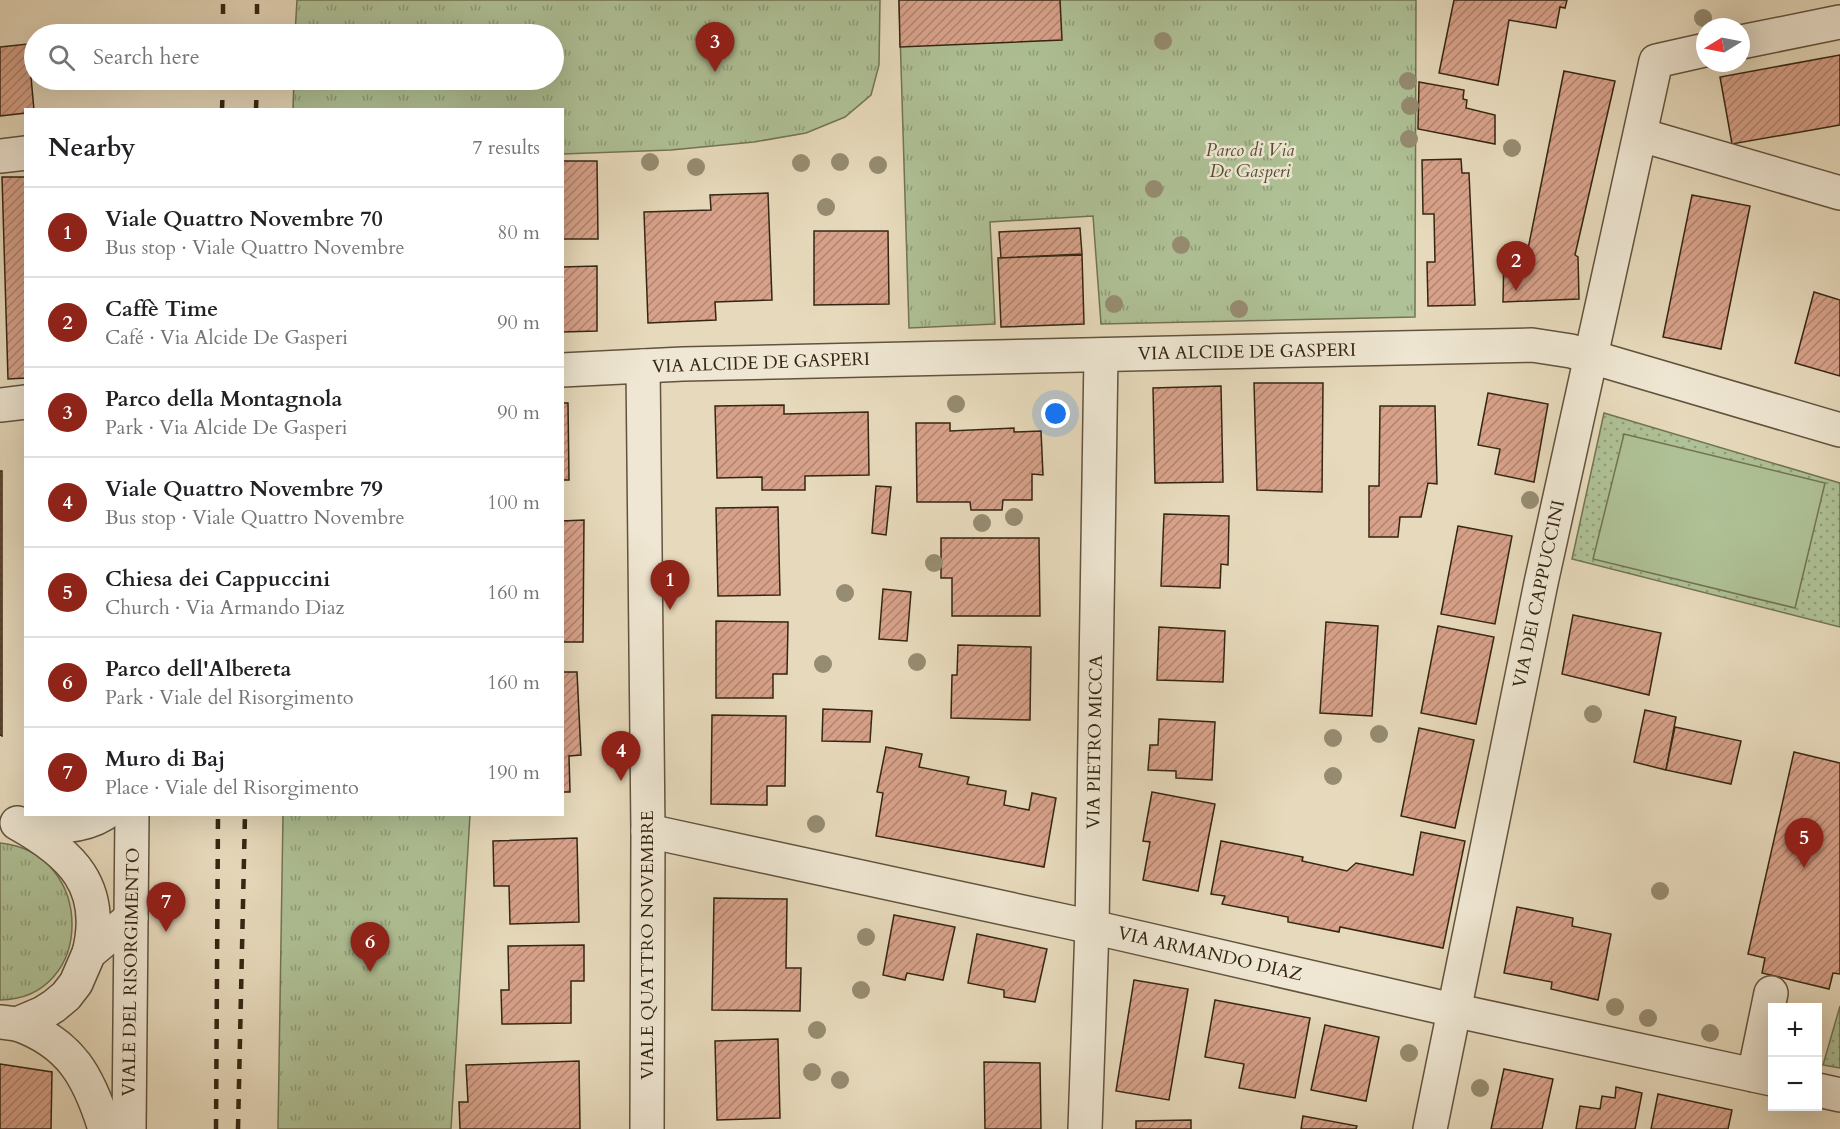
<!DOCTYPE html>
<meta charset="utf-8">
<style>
body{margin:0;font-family:Cardo,serif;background:#f2f2f2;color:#202124}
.controls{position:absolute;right:18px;bottom:18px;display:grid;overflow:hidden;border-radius:0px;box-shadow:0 6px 24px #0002}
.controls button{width:54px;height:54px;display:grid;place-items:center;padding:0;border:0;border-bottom:2px solid #e0e0e0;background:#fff;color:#202124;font:30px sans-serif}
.compass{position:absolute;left:1696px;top:18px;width:54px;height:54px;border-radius:50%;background:#fff;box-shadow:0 6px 24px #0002;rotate:260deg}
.you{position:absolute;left:1056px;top:414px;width:21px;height:21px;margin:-15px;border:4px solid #fff;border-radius:50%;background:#1a73e8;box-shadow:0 0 0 9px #1a73e833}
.badge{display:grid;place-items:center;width:39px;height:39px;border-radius:50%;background:#8f2418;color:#fff;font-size:20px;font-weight:700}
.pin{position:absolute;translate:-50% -50px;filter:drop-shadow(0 2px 3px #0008)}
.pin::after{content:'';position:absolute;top:32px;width:21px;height:18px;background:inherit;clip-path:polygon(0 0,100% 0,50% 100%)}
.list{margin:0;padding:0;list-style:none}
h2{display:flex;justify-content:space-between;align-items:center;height:78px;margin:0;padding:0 24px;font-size:26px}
h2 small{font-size:20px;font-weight:400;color:#757577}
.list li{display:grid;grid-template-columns:39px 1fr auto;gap:18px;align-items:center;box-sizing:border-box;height:90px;padding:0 24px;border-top:2px solid #e0e0e0}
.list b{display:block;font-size:22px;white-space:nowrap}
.list p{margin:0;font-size:20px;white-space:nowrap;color:#757577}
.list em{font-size:20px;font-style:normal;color:#757577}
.icon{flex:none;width:33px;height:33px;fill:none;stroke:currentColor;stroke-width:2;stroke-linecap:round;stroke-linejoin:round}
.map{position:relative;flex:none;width:1840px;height:1129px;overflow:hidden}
.search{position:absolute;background:#fff;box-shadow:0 6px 24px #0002;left:24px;top:24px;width:540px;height:66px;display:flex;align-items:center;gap:15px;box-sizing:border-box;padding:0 21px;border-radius:33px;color:#757577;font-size:22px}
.panel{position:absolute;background:#fff;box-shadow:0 6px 24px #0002;left:24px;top:108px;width:540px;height:708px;border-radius:0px}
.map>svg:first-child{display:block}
.grass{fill:url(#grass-dots);stroke:#727454;stroke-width:1.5}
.park{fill:url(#park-tufts);stroke:#727454;stroke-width:1.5}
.garden{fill:#afc196;stroke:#727454;stroke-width:1.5}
.building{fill:url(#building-hatch);stroke:#352613;stroke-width:1.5}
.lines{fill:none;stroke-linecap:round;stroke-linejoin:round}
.minor-casing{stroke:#62533d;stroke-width:36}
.minor{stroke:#efe7d3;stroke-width:33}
.rail{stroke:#352613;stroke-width:4.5;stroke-dasharray:10 10;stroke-linecap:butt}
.tree{fill:#968c71}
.labels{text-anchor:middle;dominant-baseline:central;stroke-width:5;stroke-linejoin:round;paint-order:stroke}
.park-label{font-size:18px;font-style:italic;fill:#544d34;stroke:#efe7d3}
.street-label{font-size:18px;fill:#352613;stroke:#efe7d3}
</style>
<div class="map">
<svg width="1840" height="1129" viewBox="0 0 1840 1129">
<defs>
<pattern id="grass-dots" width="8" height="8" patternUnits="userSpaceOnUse" patternTransform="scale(1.5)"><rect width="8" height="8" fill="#afc196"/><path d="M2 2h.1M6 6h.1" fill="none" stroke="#8f9d79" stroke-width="1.8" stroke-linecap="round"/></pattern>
<pattern id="park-tufts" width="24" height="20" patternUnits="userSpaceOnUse" patternTransform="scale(1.5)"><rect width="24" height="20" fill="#afc196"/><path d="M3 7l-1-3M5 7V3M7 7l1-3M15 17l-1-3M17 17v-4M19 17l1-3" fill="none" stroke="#8f9d79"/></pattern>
<pattern id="building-hatch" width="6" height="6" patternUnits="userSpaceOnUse" patternTransform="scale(1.5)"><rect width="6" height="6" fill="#d8a28a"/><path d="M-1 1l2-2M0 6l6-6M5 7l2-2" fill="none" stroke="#b08470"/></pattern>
</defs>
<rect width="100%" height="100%" fill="#e7dabc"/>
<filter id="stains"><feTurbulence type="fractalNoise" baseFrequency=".00333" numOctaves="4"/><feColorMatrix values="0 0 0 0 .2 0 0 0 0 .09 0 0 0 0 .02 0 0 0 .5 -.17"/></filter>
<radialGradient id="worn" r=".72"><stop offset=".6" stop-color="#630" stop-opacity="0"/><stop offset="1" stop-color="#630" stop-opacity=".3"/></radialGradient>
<g class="grass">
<path d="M 1604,413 L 1840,483 L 1840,627 L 1572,559 Z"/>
<path d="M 1840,1006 L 1840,1068 L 1823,1065 Z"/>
</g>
<g class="park">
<path d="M 297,0 L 880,0 L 879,65 L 871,95 L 845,117 L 806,133 L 754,142 L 671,150 L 563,154 L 562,110 L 293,109 L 294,80 L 554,80 L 554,34 L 295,34 Z"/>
<path d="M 899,0 L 1416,0 L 1415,317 L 1101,324 L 1093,216 L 990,222 L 995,324 L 909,328 Z"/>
<path d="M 283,815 L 470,815 L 451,1129 L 278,1129 Z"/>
<path d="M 0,843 C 96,852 96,999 0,1000 Z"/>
</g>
<path class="garden" d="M 1624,434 L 1825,483 L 1795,608 L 1593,559 Z"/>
<g class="building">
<path d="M 899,0 L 1060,0 L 1062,40 L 900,47 Z"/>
<path d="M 1454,0 L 1567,0 L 1565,8 L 1560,7 L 1556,28 L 1509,20 L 1498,85 L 1439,73 Z"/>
<path d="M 28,44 L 34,110 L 26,110 L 26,113 L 0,116 L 0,47 Z"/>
<path d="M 1840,55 L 1840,125 L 1732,144 L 1720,77 Z"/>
<path d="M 1564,71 L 1615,81 L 1575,255 L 1578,257 L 1579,299 L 1503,302 L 1504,250 L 1528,249 Z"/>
<path d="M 1419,82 L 1464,90 L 1463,99 L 1467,100 L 1466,108 L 1495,115 L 1495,144 L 1418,129 Z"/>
<path d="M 1461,159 L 1462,173 L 1469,173 L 1475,305 L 1428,306 L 1427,262 L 1435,262 L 1434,214 L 1423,214 L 1422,160 Z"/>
<path d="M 562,161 L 597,161 L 598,239 L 562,239 Z"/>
<path d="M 2,177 L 26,177 L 26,378 L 8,379 Z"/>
<path d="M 768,193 L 772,300 L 715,302 L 716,320 L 648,323 L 644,212 L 711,210 L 710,195 Z"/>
<path d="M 1692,195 L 1750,206 L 1721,349 L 1663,337 Z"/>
<path d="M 1080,228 L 1082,254 L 1001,258 L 999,232 Z"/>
<path d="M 814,231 L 888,231 L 889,304 L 814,305 Z"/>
<path d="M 1082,255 L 1084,324 L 1001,327 L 998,258 Z"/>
<path d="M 597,266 L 597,331 L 562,332 L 562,267 Z"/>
<path d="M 1814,292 L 1840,300 L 1840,376 L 1795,363 Z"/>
<path d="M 1254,383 L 1323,383 L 1322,492 L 1257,490 Z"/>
<path d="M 1221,386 L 1223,482 L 1155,483 L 1153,388 Z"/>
<path d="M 1488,393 L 1548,404 L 1534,482 L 1495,474 L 1500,449 L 1478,445 Z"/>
<path d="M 562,403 L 568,403 L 569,480 L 562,480 Z"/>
<path d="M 784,405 L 784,414 L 868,412 L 869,475 L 805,476 L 805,490 L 762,490 L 762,477 L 717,478 L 715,406 Z"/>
<path d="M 1380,406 L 1435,406 L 1437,484 L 1428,483 L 1421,517 L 1400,517 L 1398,537 L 1369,537 L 1369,486 L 1379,486 Z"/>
<path d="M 916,423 L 950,423 L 950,431 L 1014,428 L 1014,432 L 1041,431 L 1043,475 L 1032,474 L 1032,500 L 1003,500 L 1002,510 L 971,510 L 970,502 L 917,502 Z"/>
<path d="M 0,471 L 2,471 L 2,736 L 0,735 Z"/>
<path d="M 876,486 L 891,487 L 886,535 L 872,533 Z"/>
<path d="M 778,507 L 780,595 L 718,596 L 716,508 Z"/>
<path d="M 1164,514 L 1229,516 L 1228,565 L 1221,564 L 1220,588 L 1161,586 Z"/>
<path d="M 584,520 L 583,642 L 562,642 L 562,521 Z"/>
<path d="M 1458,526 L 1512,536 L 1495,624 L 1441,614 Z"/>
<path d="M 941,538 L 1039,538 L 1040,616 L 952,616 L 952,578 L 941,578 Z"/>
<path d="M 883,589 L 911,592 L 907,641 L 879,639 Z"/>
<path d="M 1573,615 L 1661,633 L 1649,695 L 1562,674 Z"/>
<path d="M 716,621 L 788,622 L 787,674 L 773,674 L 773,698 L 716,698 Z"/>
<path d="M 1326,622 L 1378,626 L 1372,716 L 1320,713 Z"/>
<path d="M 1438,626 L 1494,637 L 1476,724 L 1421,713 Z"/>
<path d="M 1159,627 L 1225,631 L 1223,682 L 1157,680 Z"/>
<path d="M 958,645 L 1031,647 L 1030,720 L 951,718 L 952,675 L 957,675 Z"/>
<path d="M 562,672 L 577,672 L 581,755 L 569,756 L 570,792 L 562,792 Z"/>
<path d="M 823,709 L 872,711 L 870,742 L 822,741 Z"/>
<path d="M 1645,710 L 1676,717 L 1666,770 L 1634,762 Z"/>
<path d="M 712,715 L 786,716 L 785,786 L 767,786 L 767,805 L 711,804 Z"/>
<path d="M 1159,719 L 1215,722 L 1212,780 L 1176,778 L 1176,771 L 1148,770 L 1150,745 L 1158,745 Z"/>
<path d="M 1675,727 L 1741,741 L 1731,784 L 1666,770 Z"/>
<path d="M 1419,728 L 1474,740 L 1455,828 L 1401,816 Z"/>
<path d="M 886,747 L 922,754 L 919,767 L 969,777 L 967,784 L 1006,791 L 1004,805 L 1029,810 L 1032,793 L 1056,798 L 1044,867 L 876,836 L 883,793 L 877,792 Z"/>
<path d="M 1794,752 L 1840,763 L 1840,974 L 1833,973 L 1829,989 L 1762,973 L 1765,958 L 1748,954 Z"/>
<path d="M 1152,792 L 1215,804 L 1198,891 L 1143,880 L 1150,842 L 1143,841 Z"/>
<path d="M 1421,832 L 1465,841 L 1443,948 L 1340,927 L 1339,932 L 1288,922 L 1288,917 L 1222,904 L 1225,896 L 1211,894 L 1221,841 L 1303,857 L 1302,861 L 1347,871 L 1356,863 L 1413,875 Z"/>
<path d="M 577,838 L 579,922 L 510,924 L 509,886 L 494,886 L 493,841 Z"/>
<path d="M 714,898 L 787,899 L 786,968 L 801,968 L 800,1011 L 712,1010 Z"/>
<path d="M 1517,907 L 1573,918 L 1572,926 L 1611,934 L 1598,1000 L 1551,989 L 1552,982 L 1504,973 Z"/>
<path d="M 894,915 L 955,927 L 943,980 L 907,973 L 905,980 L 883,975 Z"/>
<path d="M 977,934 L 1047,949 L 1035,1002 L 1004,997 L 1004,990 L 968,983 Z"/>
<path d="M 584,945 L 584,981 L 571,981 L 571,1023 L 502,1024 L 501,990 L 509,990 L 508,946 Z"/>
<path d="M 1134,980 L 1188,989 L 1169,1100 L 1116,1091 Z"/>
<path d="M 1215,1000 L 1310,1018 L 1295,1098 L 1239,1088 L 1244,1064 L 1205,1057 Z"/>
<path d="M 1325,1025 L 1379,1037 L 1366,1101 L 1311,1090 Z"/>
<path d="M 778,1039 L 780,1118 L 717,1120 L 715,1041 Z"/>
<path d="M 579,1061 L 580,1129 L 460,1129 L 459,1102 L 468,1102 L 466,1065 Z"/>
<path d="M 984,1062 L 1040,1063 L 1041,1129 L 985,1129 Z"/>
<path d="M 0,1064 L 52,1072 L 51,1129 L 0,1129 Z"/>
<path d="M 1504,1069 L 1553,1079 L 1542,1129 L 1491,1129 Z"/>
<path d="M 1616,1087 L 1642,1093 L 1635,1129 L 1576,1129 L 1580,1106 L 1600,1109 L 1602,1096 L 1615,1098 Z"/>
<path d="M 1658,1094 L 1732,1110 L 1728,1129 L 1651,1129 Z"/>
<path d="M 1303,1116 L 1357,1126 L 1356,1129 L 1301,1129 Z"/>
<path d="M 1191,1120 L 1191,1129 L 1136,1129 L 1136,1121 Z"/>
</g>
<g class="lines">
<g class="minor-casing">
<g id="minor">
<path d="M 1741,42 L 1840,22"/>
<path d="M 1641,135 L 1840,193"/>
<path d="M 0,156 L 26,153"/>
<path d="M 643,366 L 648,831 L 647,1129"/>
<path d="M 562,370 L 683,364 L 1532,345 L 1571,351 L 1840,430"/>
<path d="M 0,405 L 26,402"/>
<path d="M 17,823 C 71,853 106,886 89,953"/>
<path d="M 21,824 C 49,826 78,830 104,814"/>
<path d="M 648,831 L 1092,927 L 1453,1010 L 1772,1079"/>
<path d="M 0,1022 L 17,1024 L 43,1013 L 54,1006 L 66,996 L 76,983 L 89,953 L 131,918"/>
<path d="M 17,1024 C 71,1043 89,1077 105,1129"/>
<path d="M 1754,1075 L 1771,993"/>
<path d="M 1818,1090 L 1840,1095"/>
<path d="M 129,1129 L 132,814"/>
<path d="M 1085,1129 L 1092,927 L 1101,355"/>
<path d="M 1430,1129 L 1541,583 L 1656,61 L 1705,50"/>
</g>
</g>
<use href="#minor" class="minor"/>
<g class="rail">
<path d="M 223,34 L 223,0"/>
<path d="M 257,34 L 257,0"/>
<path d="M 222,110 L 223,80"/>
<path d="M 256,110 L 257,80"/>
<path d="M 216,1129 L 218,814"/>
<path d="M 238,1129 L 245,814"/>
</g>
</g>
<g class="tree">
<circle cx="1703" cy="18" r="9"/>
<circle cx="1163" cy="41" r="9"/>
<circle cx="1408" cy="81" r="9"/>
<circle cx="1410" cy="106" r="9"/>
<circle cx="1409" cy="139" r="9"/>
<circle cx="1512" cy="148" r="9"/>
<circle cx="650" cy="162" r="9"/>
<circle cx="840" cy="162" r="9"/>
<circle cx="801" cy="163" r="9"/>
<circle cx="878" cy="165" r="9"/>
<circle cx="696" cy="167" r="9"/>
<circle cx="1154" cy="189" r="9"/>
<circle cx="826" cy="207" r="9"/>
<circle cx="1181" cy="245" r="9"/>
<circle cx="1114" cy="304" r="9"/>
<circle cx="1239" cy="309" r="9"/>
<circle cx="956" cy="404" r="9"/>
<circle cx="1530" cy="500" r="9"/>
<circle cx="1014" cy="517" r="9"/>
<circle cx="982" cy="523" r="9"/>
<circle cx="934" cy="563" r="9"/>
<circle cx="845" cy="593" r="9"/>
<circle cx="917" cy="662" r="9"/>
<circle cx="823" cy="664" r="9"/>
<circle cx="1593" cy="714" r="9"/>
<circle cx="1379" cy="734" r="9"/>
<circle cx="1333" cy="738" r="9"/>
<circle cx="1333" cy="776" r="9"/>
<circle cx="816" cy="824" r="9"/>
<circle cx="1660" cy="891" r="9"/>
<circle cx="866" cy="937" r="9"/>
<circle cx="861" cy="990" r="9"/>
<circle cx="1615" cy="1007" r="9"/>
<circle cx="1648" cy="1018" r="9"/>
<circle cx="817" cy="1030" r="9"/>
<circle cx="1710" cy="1033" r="9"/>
<circle cx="1409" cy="1053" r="9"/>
<circle cx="812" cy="1072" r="9"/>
<circle cx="840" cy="1080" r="9"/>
<circle cx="1480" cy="1088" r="9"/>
</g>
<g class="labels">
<g class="park-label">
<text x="1250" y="150">Parco di Via<tspan x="1250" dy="21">De Gasperi</tspan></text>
</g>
<g class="street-label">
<text transform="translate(1247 352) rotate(-1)">VIA ALCIDE DE GASPERI</text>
<text transform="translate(761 363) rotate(-2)">VIA ALCIDE DE GASPERI</text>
<text transform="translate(1539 594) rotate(-78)">VIA DEI CAPPUCCINI</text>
<text transform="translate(1095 742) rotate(-89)">VIA PIETRO MICCA</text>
<text transform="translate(647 945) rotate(-90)">VIALE QUATTRO NOVEMBRE</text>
<text transform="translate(1210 954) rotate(13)">VIA ARMANDO DIAZ</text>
<text transform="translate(131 972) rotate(-89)">VIALE DEL RISORGIMENTO</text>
</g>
</g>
<rect width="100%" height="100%" filter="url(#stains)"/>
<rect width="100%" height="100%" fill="url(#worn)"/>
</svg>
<div class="controls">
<button>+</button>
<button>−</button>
</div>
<svg class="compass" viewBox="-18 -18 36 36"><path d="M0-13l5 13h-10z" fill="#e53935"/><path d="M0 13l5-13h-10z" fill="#757577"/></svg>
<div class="you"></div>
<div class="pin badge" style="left:670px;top:610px">1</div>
<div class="pin badge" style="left:1516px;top:291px">2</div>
<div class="pin badge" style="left:715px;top:72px">3</div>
<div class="pin badge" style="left:621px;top:781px">4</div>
<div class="pin badge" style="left:1804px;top:868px">5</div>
<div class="pin badge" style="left:370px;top:972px">6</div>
<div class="pin badge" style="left:166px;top:932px">7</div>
<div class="search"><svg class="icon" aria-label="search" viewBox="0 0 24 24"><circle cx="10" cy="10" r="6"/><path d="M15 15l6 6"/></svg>Search here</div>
<section class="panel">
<h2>Nearby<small>7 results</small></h2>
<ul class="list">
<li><span class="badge">1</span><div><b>Viale Quattro Novembre 70</b><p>Bus stop · Viale Quattro Novembre</p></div><em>80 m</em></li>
<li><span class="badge">2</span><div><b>Caffè Time</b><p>Café · Via Alcide De Gasperi</p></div><em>90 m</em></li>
<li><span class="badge">3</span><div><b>Parco della Montagnola</b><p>Park · Via Alcide De Gasperi</p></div><em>90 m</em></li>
<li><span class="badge">4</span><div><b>Viale Quattro Novembre 79</b><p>Bus stop · Viale Quattro Novembre</p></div><em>100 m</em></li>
<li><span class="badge">5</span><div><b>Chiesa dei Cappuccini</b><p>Church · Via Armando Diaz</p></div><em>160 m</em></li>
<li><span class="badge">6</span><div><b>Parco dell'Albereta</b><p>Park · Viale del Risorgimento</p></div><em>160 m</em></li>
<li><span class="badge">7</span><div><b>Muro di Baj</b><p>Place · Viale del Risorgimento</p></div><em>190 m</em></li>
</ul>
</section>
</div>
